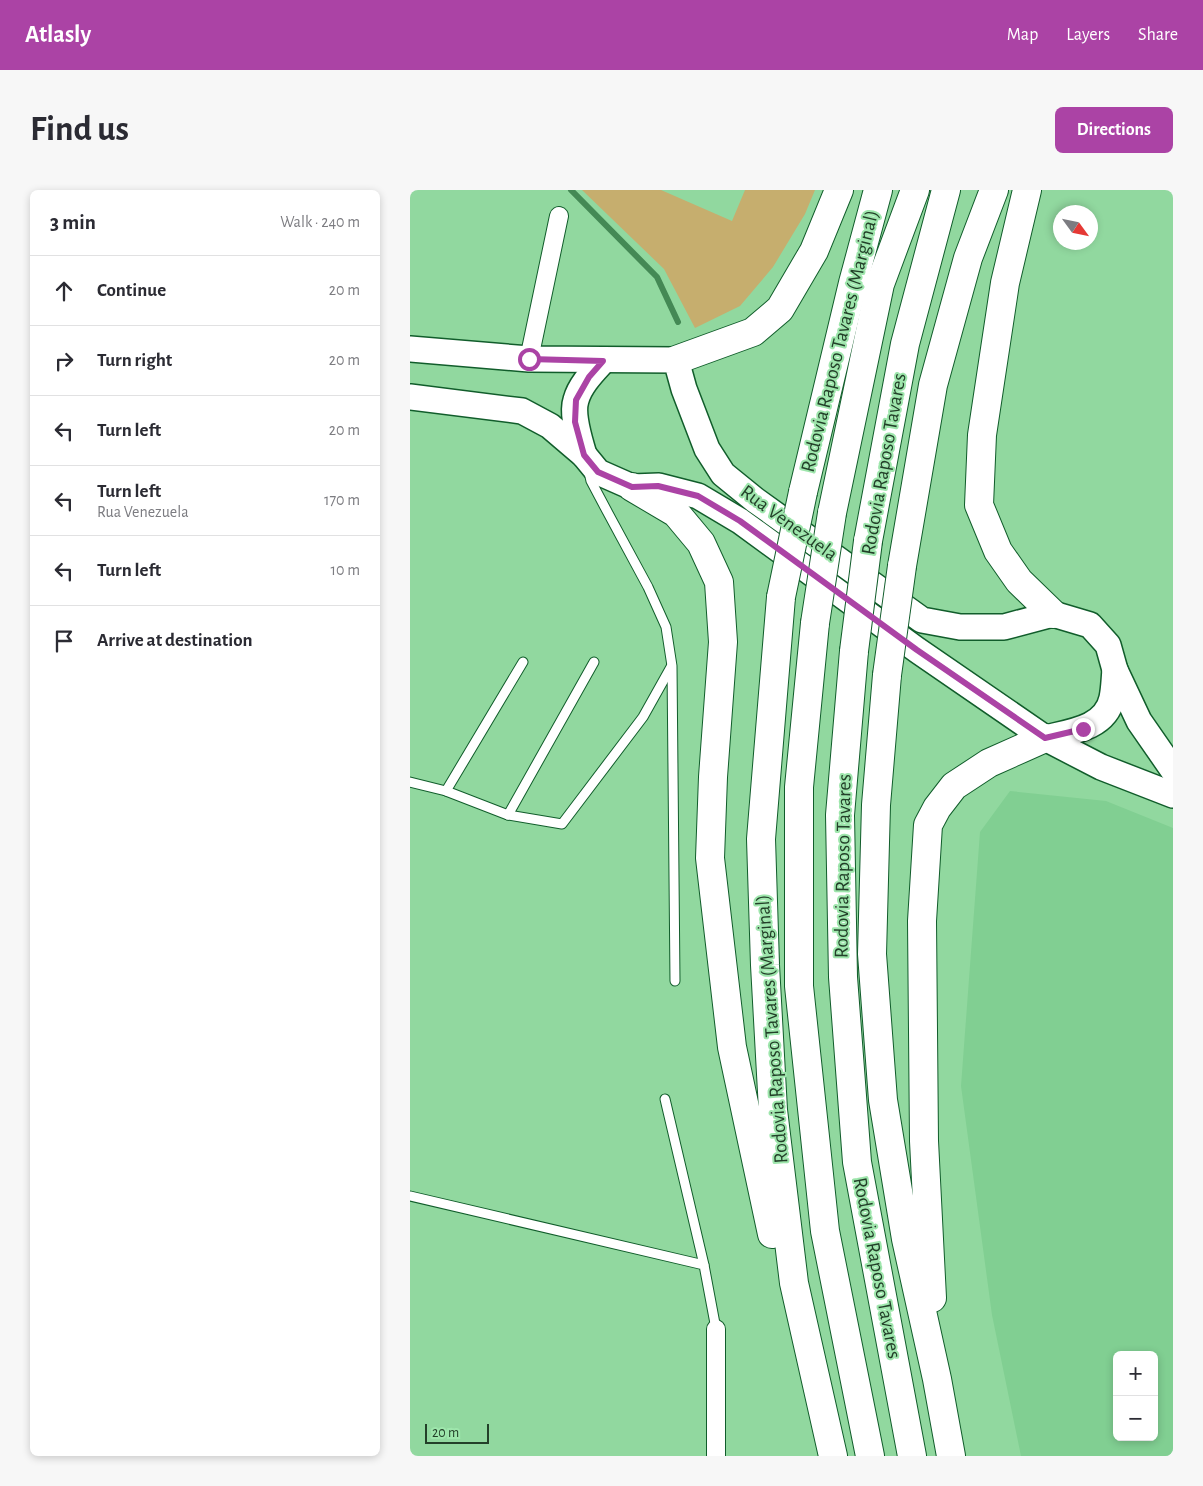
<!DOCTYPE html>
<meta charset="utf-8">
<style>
body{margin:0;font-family:"Alegreya Sans",sans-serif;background:#f7f7f7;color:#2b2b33}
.controls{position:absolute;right:15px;bottom:15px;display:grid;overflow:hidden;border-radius:8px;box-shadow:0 2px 8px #0003}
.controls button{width:45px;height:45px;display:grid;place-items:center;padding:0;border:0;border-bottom:1px solid #e1e1e2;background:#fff;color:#2b2b33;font:25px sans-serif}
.compass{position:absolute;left:643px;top:15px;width:45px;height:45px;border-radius:50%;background:#fff;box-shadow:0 2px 8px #0003;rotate:123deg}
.scale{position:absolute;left:15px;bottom:12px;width:64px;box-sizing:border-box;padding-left:5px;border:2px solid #234029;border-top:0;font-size:14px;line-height:18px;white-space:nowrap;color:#234029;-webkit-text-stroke:4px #9ee6ac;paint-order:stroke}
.stop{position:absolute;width:15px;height:15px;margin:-11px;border:4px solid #ab43a5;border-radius:50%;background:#fff}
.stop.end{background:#ab43a5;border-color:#fff;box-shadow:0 1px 5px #0008}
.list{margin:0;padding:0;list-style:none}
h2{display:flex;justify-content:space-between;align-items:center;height:65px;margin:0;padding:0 20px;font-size:21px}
h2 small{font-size:16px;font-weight:400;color:#7c7c81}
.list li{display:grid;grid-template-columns:32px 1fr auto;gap:15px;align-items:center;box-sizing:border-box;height:70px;padding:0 20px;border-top:1px solid #e1e1e2}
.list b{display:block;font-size:19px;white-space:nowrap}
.list p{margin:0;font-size:16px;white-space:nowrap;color:#7c7c81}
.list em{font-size:16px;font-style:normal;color:#7c7c81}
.icon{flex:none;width:28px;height:28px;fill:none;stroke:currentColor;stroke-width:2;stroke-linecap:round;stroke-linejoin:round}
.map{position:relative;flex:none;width:763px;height:1266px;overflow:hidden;border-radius:8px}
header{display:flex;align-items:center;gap:30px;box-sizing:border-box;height:70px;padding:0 25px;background:#ab43a5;color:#fff}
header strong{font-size:24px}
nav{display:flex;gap:28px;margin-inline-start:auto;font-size:18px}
.intro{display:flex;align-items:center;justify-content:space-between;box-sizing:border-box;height:120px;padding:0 30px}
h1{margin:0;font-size:35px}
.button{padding:12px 22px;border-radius:8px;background:#ab43a5;color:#fff;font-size:18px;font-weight:700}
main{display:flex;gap:30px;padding:0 30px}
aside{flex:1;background:#fff;border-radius:8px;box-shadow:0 2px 8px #0003}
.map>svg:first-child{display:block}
.built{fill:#81cf92;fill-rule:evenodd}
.green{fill:#c6ae6e}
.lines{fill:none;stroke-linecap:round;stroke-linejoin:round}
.stream{stroke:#448955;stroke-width:6}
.lane-casing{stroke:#115d2b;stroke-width:11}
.street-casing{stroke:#115d2b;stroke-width:20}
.secondary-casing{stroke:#115d2b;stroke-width:28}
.highway-casing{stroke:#115d2b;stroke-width:30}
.lane{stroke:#fff;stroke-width:9}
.street{stroke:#fff;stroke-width:18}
.secondary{stroke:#fff;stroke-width:25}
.highway{stroke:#fff;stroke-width:28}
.highway-bridge-casing{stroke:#115d2b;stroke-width:30;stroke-linecap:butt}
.highway-bridge{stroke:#fff;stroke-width:28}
.route{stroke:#ab43a5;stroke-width:6}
.labels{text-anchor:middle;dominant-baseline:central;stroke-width:4;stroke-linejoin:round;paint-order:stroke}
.street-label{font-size:20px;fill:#234029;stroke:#9ee6ac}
</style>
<header>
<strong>Atlasly</strong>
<nav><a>Map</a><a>Layers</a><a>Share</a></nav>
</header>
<div class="intro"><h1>Find us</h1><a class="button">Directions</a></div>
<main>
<aside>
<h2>3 min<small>Walk · 240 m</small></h2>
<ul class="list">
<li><svg class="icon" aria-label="ahead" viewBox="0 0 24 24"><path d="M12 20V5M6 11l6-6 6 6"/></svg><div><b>Continue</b></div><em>20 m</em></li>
<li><svg class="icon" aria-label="right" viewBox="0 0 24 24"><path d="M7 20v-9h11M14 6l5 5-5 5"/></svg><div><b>Turn right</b></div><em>20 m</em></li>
<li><svg class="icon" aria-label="left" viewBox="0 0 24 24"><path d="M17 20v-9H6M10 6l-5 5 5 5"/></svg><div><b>Turn left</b></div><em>20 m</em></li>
<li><svg class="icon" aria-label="left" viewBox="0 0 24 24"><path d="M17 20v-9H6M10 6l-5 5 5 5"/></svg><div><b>Turn left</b><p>Rua Venezuela</p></div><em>170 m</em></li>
<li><svg class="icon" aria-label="left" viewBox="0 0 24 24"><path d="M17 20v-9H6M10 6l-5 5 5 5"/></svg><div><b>Turn left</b></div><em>10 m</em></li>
<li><svg class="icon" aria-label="arrive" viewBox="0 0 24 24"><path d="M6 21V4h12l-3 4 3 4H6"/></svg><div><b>Arrive at destination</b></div></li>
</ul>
</aside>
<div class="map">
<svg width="763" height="1266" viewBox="0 0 763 1266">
<rect width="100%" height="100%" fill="#91d89f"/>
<path class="built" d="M 600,601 L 696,611 L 763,638 L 763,1266 L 611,1266 L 582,1125 L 551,896 L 570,642 ZM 707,1165 L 744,1165 L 744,1247 L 707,1247 Z"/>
<path class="green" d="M 172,0 L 251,0 L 322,31 L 335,0 L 405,0 L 395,24 L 363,77 L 330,116 L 285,138 L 254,79 Z"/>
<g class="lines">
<path class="stream" d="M 161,0 L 247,87 L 268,132"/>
<g class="lane-casing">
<g id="lane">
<path d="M 179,282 L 181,291 L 198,323 L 238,397 L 256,437 L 262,476 L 265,791"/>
<path d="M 0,592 L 36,601 L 98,625 L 152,634 L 233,527 L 261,477"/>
<path d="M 36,601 L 113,472"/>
<path d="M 98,625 L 184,472"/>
<path d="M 255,909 L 294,1075"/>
<path d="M 0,1006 L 294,1075 L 306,1139"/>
</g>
</g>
<g class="street-casing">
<g id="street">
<path d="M 119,169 L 149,26"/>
<path d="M 306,1266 L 306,1139"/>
</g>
</g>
<g class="secondary-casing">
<g id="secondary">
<path d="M 0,159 L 119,169 L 266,170 L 274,199 L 297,259 L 313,284 L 345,310 L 512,430 L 550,437 L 594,437 L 643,424 L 680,435 L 698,455 L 705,480 L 729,531 L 763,580"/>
<path d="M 0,207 L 112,221 L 140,236 L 174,265 L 188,282 L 222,297 L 249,296 L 288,306 L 330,331 L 507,460 L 635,548 L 691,577 L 763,605"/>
<path d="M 174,265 C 170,250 161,225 166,210 C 170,195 183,182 193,171"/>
<path d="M 635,548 C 661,542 696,538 702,508 C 704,499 704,489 705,480"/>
</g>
</g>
<g class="highway-casing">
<g id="highway">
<path d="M 617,0 L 595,93 L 572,245 L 569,315 L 588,361 L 609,391 L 643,424"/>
<path d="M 266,170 L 343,142 L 370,119 L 404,61 L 429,0"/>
<path d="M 222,297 L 266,323 L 291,353 L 309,392 L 313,452 L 303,587 L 300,668 L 322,857 L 362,1044"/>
<path d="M 393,302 L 443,93 L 468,0"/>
<path d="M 422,323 L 470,94 L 505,0"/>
<path d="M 458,351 L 495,154 L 536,0"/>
<path d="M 492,376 L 523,195 L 558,68 L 584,0"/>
<path d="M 371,407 L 351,649 L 355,775 L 363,920 L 384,1093 L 423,1266"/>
<path d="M 405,433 L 389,597 L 389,796 L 415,1041 L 460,1266"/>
<path d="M 444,461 L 430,625 L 433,787 L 447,972 L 502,1266"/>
<path d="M 477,485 L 466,615 L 462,764 L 473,910 L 496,1049 L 527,1189 L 541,1266"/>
<path d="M 522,1108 L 514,951 L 512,731 L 518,635 L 527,618 L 544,596 L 579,573 L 635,548"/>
</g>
</g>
<use href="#lane" class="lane"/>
<use href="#street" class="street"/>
<use href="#secondary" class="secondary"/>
<use href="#highway" class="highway"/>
<g class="highway-bridge-casing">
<g id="highway-bridge">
<path d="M 371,407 L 393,302"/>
<path d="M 405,433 L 422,323"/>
<path d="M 444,461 L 458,351"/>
<path d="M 477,485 L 492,376"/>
</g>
</g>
<use href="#highway-bridge" class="highway-bridge"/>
</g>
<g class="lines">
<path class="route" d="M 119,169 L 193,171 L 179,187 L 166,210 L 165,232 L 174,265 L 188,282 L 222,297 L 248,296 L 288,306 L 330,331 L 507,460 L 635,548 L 673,539"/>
</g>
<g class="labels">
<g class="street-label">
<text transform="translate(430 151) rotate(-76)">Rodovia Raposo Tavares (Marginal)</text>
<text transform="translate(474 274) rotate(-80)">Rodovia Raposo Tavares</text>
<text transform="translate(379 333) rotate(36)">Rua Venezuela</text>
<text transform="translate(433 676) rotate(-89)">Rodovia Raposo Tavares</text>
<text transform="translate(362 839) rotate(-94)">Rodovia Raposo Tavares (Marginal)</text>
<text transform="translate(467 1078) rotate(79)">Rodovia Raposo Tavares</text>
</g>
</g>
</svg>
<div class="controls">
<button>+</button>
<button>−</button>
</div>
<svg class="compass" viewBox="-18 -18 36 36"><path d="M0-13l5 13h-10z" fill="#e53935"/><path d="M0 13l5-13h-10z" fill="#7c7c81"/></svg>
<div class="scale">20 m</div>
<div class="stop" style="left:119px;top:169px"></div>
<div class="stop end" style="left:673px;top:539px"></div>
</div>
</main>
